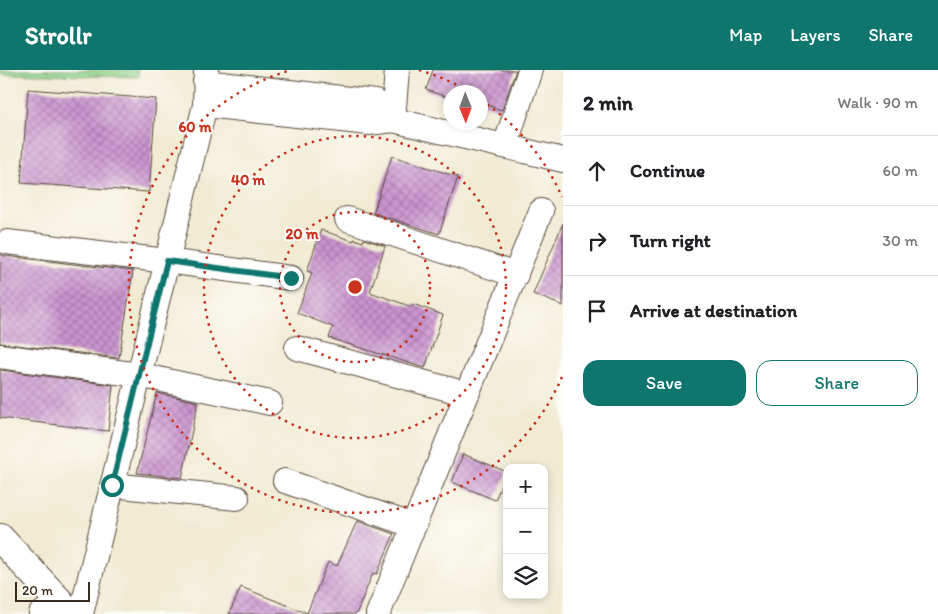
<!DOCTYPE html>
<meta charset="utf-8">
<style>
body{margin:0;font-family:Itim,sans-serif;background:#f2f2f2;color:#202124}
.controls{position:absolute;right:15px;bottom:15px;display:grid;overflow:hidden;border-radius:10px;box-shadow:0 2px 8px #0003}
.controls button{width:45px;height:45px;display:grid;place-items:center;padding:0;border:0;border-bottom:1px solid #e0e0e0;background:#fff;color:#202124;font:25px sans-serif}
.compass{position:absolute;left:443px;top:15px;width:45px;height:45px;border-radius:50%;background:#fff;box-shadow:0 2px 8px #0003;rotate:179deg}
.scale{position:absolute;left:15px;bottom:12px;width:75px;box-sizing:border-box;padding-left:5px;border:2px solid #3b2a1e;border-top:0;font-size:14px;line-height:18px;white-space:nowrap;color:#3b2a1e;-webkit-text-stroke:4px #fdfcf7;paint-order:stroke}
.stop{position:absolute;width:15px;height:15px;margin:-11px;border:4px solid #0f766e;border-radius:50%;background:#fff}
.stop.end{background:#0f766e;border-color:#fff;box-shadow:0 1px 5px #0008}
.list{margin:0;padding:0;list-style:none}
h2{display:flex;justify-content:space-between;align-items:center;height:65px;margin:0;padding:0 20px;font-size:21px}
h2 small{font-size:16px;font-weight:400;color:#757577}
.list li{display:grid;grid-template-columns:32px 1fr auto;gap:15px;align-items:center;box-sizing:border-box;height:70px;padding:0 20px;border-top:1px solid #e0e0e0}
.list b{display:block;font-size:19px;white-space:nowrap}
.list em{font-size:16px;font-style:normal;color:#757577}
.actions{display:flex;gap:10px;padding:15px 20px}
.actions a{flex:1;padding:11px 0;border:1px solid #0f766e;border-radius:15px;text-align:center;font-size:18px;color:#0f766e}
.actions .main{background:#0f766e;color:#fff}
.icon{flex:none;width:28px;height:28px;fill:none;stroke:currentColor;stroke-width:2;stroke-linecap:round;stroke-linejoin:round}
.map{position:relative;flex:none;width:563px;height:544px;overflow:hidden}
header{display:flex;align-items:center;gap:30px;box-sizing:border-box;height:70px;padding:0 25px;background:#0f766e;color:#fff}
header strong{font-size:24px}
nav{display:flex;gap:28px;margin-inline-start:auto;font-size:18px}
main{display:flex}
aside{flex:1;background:#fff}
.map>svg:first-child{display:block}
.grass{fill:url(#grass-tufts);stroke:#647e54}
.building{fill:url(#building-cross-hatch)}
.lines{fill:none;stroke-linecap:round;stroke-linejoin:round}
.street-casing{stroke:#564739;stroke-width:26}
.secondary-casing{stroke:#564739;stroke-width:30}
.street{stroke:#fff;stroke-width:24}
.secondary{stroke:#fff;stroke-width:28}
.route{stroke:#0f766e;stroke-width:6}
.ring{fill:none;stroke:#c8321e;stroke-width:2.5;stroke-dasharray:2.5 5}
.centre{fill:#c8321e;stroke:#fdfcf7;stroke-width:2.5}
.ring-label{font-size:15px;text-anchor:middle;font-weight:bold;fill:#c8321e;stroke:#fdfcf7;stroke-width:4;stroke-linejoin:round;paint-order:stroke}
</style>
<header>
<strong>Strollr</strong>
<nav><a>Map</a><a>Layers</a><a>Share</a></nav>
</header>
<main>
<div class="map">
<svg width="563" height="544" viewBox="0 0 563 544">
<defs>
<pattern id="grass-tufts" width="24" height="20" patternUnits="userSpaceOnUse" patternTransform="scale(1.25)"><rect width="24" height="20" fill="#8ed189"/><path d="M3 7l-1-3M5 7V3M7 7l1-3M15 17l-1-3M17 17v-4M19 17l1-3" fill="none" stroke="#75aa6f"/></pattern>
<pattern id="building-cross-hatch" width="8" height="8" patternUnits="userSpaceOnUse" patternTransform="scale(1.25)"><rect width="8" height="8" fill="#cb94d0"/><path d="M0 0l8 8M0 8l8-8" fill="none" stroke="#a679a8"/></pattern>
</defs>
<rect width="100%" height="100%" fill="#fdfcf7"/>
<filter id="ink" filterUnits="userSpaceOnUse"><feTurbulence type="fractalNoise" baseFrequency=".02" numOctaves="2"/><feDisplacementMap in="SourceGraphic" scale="10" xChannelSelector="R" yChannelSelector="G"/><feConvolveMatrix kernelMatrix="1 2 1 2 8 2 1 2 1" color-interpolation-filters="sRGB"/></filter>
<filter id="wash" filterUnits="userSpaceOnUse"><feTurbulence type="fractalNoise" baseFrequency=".0096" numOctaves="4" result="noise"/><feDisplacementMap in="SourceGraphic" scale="20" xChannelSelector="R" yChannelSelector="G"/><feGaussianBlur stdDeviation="1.12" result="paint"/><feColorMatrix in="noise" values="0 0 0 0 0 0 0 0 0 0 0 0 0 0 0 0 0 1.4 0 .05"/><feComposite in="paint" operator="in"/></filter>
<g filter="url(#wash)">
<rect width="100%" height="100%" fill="#f1ebd3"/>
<path class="grass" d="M 0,0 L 138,0 L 138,7 L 0,4 Z"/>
<g id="blocks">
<g class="building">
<path d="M 433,0 L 516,0 L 502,40 L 480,33 L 480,22 L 450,22 L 450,28 L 426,20 Z"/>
<path d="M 28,19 L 156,29 L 149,122 L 21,113 Z"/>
<path d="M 392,86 L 458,107 L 439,164 L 373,143 Z"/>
<path d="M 563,153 L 563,236 L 533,224 Z"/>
<path d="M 321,160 L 353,171 L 354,169 L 363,172 L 364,169 L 385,176 L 370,222 L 412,237 L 413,234 L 443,245 L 425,298 L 329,268 L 333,257 L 297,243 L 312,203 L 307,201 Z"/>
<path d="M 0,184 L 5,186 L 133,201 L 119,288 L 0,273 Z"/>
<path d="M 0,300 L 113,315 L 108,361 L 0,348 Z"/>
<path d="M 157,323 L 198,332 L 182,408 L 137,403 Z"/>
<path d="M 463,384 L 507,402 L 495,430 L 452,412 Z"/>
<path d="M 357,451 L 394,464 L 377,504 L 373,503 L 356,544 L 229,544 L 241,517 L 307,543 L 328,492 L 337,496 Z"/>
</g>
</g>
</g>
<g filter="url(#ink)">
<use href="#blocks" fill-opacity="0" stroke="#564739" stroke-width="1"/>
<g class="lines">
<g class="street-casing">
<g id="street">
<path d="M 205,12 L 375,32 L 393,50"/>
<path d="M 205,35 L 369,53 L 393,50 L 563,90"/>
<path d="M 393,50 L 397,0"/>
<path d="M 505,76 L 530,0"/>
<path d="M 347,149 L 516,205"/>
<path d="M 7,172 L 167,191 L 291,208"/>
<path d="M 297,278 L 467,324"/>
<path d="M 0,286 L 139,305 L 270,333"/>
<path d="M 285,411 L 414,456"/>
<path d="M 112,415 L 237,428"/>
<path d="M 41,544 L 60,532"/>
<path d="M 81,544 L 205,35 L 206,0"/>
<path d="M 378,544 L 541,141"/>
</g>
</g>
<g class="secondary-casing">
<path id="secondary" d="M 0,468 L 60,532 L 68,544"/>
</g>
<use href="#street" class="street"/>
<use href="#secondary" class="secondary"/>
</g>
</g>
<g class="lines" filter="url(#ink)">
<path class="route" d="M 112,415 L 167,191 L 291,208"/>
</g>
<g class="ring">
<circle cx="355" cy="217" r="75"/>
<circle cx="355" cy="217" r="151"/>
<path d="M562 307A226 226 0 1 1 291 0M419 0A226 226 0 0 1 470 22M481 30A226 226 0 0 1 562 127"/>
</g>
<circle cx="355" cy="217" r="8" class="centre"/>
<g class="ring-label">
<text x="195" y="62">60 m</text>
<text x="248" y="115">40 m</text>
<text x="302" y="169">20 m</text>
</g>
</svg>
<div class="controls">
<button>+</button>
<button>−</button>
<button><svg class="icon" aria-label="layers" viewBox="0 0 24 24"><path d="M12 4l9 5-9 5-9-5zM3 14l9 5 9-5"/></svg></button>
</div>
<svg class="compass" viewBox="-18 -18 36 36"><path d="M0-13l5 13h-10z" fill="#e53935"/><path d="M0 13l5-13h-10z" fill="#757577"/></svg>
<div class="scale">20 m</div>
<div class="stop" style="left:112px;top:415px"></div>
<div class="stop end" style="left:291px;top:208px"></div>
</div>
<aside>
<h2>2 min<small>Walk · 90 m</small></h2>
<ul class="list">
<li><svg class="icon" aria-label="ahead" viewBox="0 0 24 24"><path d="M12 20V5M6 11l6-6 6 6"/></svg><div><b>Continue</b></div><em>60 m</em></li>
<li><svg class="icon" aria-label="right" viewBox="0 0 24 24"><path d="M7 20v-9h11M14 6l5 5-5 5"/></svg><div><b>Turn right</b></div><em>30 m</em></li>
<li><svg class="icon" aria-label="arrive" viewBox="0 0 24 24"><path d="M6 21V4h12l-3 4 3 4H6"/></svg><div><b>Arrive at destination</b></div></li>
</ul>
<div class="actions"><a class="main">Save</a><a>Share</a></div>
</aside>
</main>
